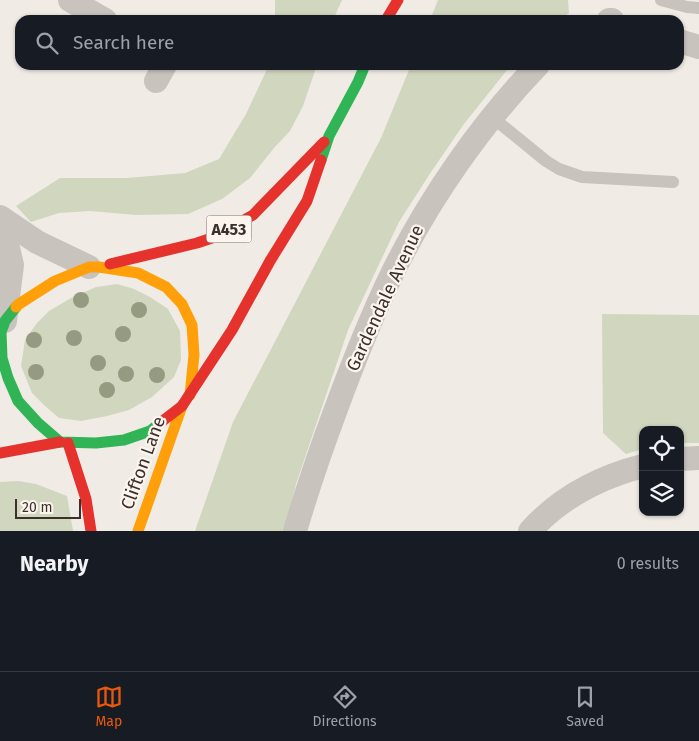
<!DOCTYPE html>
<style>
body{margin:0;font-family:"Fira Sans",sans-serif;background:#20242c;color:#f1f3f6}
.controls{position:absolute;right:15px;bottom:15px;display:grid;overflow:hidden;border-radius:10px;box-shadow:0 1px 4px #0004}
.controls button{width:45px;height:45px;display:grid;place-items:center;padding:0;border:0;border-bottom:1px solid #363941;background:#171b24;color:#f1f3f6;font:25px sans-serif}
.scale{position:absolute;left:15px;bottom:12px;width:66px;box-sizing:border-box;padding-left:5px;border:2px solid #3b302b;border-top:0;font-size:14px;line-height:18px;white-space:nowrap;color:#3b302b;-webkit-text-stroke:4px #fbf5ee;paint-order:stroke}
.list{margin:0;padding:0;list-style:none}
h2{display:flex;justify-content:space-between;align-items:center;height:65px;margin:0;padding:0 20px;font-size:21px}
h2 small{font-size:16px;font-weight:400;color:#9ea1a6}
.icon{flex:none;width:28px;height:28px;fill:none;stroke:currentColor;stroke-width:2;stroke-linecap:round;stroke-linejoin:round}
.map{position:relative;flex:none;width:699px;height:531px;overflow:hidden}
.search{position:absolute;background:#171b24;box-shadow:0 1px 4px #0004;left:15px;right:15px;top:15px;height:55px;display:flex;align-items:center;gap:12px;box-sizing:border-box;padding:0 18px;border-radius:15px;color:#9ea1a6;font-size:19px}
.sheet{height:140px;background:#171b24}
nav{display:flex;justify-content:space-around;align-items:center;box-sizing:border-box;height:70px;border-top:1px solid #363941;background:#171b24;font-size:14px;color:#9ea1a6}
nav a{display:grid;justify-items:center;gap:2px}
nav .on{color:#ea580c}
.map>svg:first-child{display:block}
.green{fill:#d1d6bf}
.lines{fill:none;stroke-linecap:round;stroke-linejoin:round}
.lane{stroke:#c9c3be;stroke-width:12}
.street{stroke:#c9c3be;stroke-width:24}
.fast{stroke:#30b455;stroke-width:11}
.slow{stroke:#ff9f0a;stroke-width:11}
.jam{stroke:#e5322d;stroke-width:11}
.tree{fill:#959b80}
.labels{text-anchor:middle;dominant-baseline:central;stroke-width:4.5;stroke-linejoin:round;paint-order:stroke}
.shield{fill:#fbf5ee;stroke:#756b66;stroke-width:1}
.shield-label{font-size:16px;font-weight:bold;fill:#3b302b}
.street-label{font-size:18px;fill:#3b302b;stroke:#fbf5ee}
</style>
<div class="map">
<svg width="699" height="531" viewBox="0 0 699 531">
<rect width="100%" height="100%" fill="#f0ebe5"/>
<g class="green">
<path d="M 275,0 L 342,0 L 333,20 L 275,20 Z"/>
<path d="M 438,0 L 568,0 L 569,13 L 559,20 L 430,20 Z"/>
<path d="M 269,65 L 317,65 L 303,106 L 290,131 L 274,148 L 250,178 L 222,199 L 188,214 L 136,215 L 90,211 L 59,213 L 31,222 L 16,206 L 60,178 L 127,178 L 185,173 L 219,159 L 246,114 Z"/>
<path d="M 411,65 L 511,65 L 464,124 L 431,172 L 399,222 L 348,330 L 296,484 L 285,531 L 195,531 L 233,422 L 381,138 Z"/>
<path d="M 117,284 L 134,289 L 150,297 L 168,309 L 180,331 L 181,360 L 174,377 L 152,397 L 129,410 L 107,416 L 81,421 L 59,418 L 45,406 L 32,393 L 21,366 L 25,340 L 37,323 L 49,311 L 71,298 L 96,287 Z"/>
<path d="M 602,314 L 699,315 L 699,443 L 680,443 L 680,430 L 643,430 L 643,449 L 626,454 L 603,433 Z"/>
<path d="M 18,481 L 36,484 L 67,496 L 73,531 L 0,531 L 0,482 Z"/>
</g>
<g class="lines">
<g class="lane">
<path d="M 661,0 L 687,7 L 699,8"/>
<path d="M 492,117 L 546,161 L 559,169 L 582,177 L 673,182"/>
</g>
<g class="street">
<path d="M 70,0 L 105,20"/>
<path d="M 609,20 L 612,20"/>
<path d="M 679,41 L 699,47"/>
<path d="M 156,81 L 165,65"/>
<path d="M 0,217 L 37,242 L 89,267"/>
<path d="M 1,218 L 12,265 L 5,321"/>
<path d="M 680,459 L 699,458"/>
<path d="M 295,531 C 307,490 321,449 336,409 C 353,363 371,317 393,272 C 429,199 481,124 538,65"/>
<path d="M 530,531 C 560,498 600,477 643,466"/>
</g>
<g class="fast">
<path d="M 321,160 L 329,136 L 358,82 L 365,65"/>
<path d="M 16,307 L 5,321 L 1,332 L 2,358 L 8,378 L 18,401 L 38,423 L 60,442 L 96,443 L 124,440 L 150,431 L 160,423"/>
</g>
<g class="slow">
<path d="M 16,307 L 19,304 L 55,281 L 89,267 L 99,267 L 138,273 L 166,287 L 182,304 L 192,325 L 194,355 L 190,395"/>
<path d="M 138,531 L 182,406"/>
</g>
<g class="jam">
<path d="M 386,20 L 398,0"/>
<path d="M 110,264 L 197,243 L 212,238 L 253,215 L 324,142"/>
<path d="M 160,423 L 182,406 L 232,330 L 270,261 L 307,201 L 321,160"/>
<path d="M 68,443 L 86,499 L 91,531"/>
<path d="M 0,453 L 60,442"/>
</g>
</g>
<g class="tree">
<circle cx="81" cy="300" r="8"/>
<circle cx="139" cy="310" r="8"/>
<circle cx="123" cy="334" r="8"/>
<circle cx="74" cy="338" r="8"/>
<circle cx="34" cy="340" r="8"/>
<circle cx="98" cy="363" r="8"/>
<circle cx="36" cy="372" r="8"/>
<circle cx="126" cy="374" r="8"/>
<circle cx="157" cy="375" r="8"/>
<circle cx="107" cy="390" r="8"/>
</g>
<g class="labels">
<rect class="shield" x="206.5" y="215.5" width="45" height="27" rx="4"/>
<g class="shield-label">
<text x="229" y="229">A453</text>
</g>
<g class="street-label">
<text transform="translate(385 298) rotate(-65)">Gardendale Avenue</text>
<text transform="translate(143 463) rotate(-70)">Clifton Lane</text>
</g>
</g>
</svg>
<div class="controls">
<button><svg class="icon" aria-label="locate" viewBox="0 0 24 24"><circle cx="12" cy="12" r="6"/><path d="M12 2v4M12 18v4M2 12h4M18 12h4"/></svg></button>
<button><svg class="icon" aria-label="layers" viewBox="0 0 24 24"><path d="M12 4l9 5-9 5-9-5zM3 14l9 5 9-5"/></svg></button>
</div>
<div class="scale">20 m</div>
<div class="search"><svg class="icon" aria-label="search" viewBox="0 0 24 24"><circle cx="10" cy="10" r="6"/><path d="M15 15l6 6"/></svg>Search here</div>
</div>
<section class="sheet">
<h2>Nearby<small>0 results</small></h2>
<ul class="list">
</ul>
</section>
<nav>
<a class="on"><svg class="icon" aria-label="map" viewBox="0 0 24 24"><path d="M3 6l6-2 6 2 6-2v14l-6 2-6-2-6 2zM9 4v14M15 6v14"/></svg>Map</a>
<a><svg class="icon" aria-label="directions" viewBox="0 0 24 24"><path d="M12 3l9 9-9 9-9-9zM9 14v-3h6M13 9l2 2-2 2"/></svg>Directions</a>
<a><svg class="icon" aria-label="saved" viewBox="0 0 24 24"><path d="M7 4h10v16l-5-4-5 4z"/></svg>Saved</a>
</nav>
